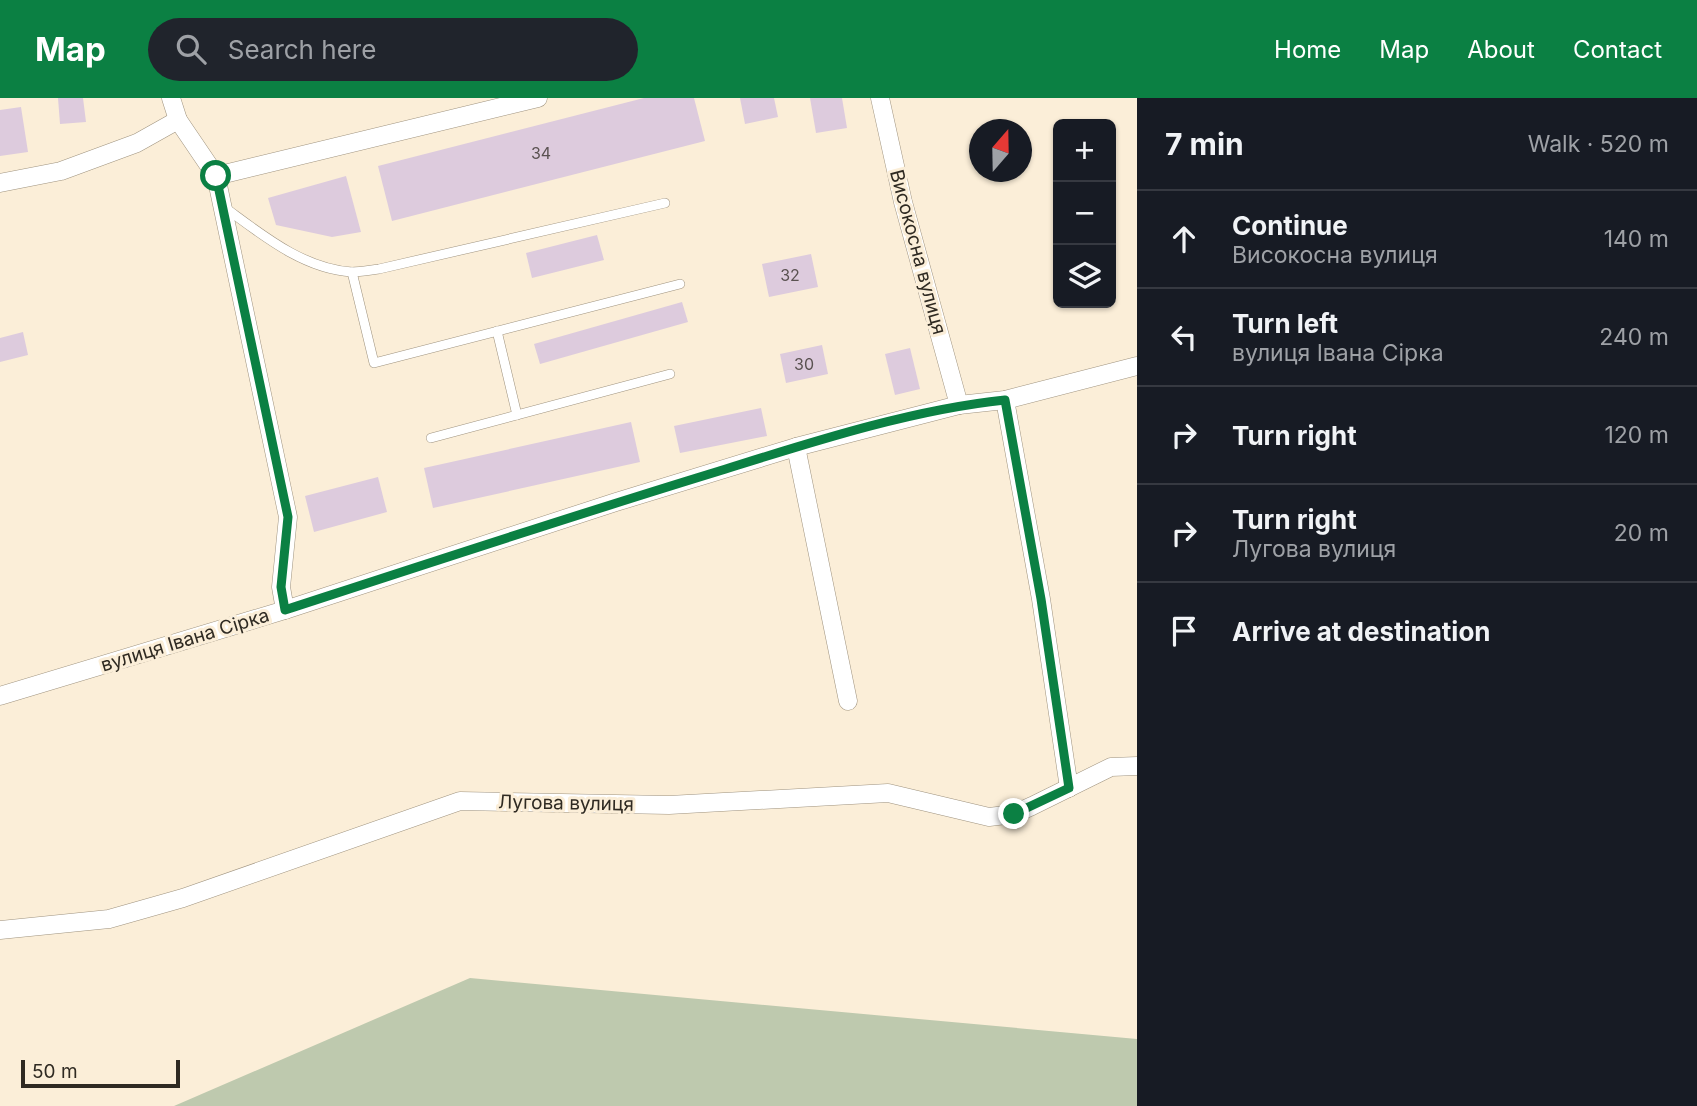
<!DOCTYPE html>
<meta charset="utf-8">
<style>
body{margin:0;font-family:Inter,sans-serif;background:#20242c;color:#f1f3f6}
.controls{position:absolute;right:21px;top:21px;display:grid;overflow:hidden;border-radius:10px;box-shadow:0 2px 5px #0004}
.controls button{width:63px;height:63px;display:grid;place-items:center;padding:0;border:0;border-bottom:2px solid #363941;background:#171b24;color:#f1f3f6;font:35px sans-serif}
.compass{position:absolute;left:969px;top:21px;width:63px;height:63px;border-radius:50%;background:#171b24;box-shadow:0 2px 5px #0004;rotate:20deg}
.scale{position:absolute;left:21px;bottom:18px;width:159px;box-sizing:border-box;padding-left:7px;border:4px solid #2f2a22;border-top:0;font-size:19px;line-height:24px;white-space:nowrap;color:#2f2a22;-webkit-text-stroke:5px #fbeed8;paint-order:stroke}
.stop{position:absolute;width:21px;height:21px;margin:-16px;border:5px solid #0b8043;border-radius:50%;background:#fff}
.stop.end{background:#0b8043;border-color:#fff;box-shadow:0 2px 7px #0008}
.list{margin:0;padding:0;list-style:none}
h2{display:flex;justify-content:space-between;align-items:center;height:91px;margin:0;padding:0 28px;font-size:30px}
h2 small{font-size:23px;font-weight:400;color:#9ea1a6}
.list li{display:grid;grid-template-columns:46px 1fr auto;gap:21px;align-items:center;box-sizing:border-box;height:98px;padding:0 28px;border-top:2px solid #363941}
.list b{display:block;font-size:26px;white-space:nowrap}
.list p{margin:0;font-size:23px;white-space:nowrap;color:#9ea1a6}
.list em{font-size:23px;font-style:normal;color:#9ea1a6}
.icon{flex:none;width:38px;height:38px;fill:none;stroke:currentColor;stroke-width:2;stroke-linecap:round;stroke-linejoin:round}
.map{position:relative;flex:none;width:1137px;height:1008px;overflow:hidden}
header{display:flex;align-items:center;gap:42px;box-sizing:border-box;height:98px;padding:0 35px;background:#0b8043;color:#fff}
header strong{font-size:33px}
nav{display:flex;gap:38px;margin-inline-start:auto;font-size:24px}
.search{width:490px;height:63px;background:#20242c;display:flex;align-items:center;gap:18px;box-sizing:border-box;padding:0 24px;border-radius:38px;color:#9ea1a6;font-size:26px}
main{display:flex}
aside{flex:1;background:#171b24}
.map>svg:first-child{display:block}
.green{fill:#bec9ae}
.building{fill:#ddcbdd}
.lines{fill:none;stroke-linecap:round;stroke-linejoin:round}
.lane-casing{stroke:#9f937f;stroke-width:10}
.street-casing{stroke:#9f937f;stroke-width:19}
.lane{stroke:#fff;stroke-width:9}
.street{stroke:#fff;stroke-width:18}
.route{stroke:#0b8043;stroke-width:9}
.labels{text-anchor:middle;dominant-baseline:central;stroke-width:6;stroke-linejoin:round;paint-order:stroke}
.number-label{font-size:16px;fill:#5a5251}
.street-label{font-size:19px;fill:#2f2a22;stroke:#fbeed8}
</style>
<header>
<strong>Map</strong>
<div class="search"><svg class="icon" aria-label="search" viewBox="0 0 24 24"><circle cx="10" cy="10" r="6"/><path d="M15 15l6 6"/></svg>Search here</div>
<nav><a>Home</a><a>Map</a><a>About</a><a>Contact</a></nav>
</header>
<main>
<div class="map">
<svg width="1137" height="1008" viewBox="0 0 1137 1008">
<rect width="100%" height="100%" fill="#fbeed8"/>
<path class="green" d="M 470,880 L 1137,941 L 1137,1008 L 174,1008 Z"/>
<g class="building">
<path d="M 58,0 L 83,0 L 86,24 L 60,26 Z"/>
<path d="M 644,0 L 694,0 L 705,43 L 392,123 L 378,68 Z"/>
<path d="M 740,0 L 774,0 L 778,19 L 745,26 Z"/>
<path d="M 810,0 L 842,0 L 847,30 L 816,35 Z"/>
<path d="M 21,9 L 28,54 L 0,58 L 0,12 Z"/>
<path d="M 346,78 L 361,134 L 332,139 L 276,127 L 268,100 Z"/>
<path d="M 597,137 L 604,162 L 532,180 L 526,155 Z"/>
<path d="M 811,156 L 818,189 L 769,199 L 762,166 Z"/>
<path d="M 682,204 L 688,224 L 540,266 L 534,246 Z"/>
<path d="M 23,234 L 28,257 L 0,264 L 0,240 Z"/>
<path d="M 822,247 L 828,276 L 786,285 L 780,256 Z"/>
<path d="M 910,250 L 920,291 L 895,297 L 885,256 Z"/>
<path d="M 761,310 L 767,338 L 680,355 L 674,328 Z"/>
<path d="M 631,324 L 640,364 L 433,410 L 424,370 Z"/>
<path d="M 378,379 L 387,414 L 314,434 L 305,398 Z"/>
</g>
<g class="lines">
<g class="lane-casing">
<g id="lane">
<path d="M 224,109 C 261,136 303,171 352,174 C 361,174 370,172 379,171 L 665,105"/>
<path d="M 352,174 L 374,265 L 680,186"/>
<path d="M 497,233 L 517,317"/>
<path d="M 431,340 L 670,276"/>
</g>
</g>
<g class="street-casing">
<g id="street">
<path d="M 171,0 L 178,22 L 216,78 L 288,419 L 281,489 L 285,512"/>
<path d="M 880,0 L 903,104 L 959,307"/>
<path d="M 216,78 L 538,0"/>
<path d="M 0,85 L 61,73 L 137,45 L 178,22"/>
<path d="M 1005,302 L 1041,501 L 1069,690"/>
<path d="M 796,349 L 848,603"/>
<path d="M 0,598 L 285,512 L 616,404 L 796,349 L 959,307 L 1005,302 L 1137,268"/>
<path d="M 0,832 L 109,821 L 183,800 L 460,703 L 669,707 L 888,695 L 989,719 L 1014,716 L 1032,708 L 1111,669 L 1137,668"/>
</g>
</g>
<use href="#lane" class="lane"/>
<use href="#street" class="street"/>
</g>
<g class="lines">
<path class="route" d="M 216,78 L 288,419 L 281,489 L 285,512 C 429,465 572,418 716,374 C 809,345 909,312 1005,302 L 1041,501 L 1069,690 L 1014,716"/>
</g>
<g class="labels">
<g class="number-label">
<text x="541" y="55">34</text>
<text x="790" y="177">32</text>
<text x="804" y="266">30</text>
</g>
<g class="street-label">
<text transform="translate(918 154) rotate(75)">Високосна вулиця</text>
<text transform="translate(185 542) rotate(-17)">вулиця Івана Сірка</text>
<text transform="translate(566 705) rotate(1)">Лугова вулиця</text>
</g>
</g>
</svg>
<div class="controls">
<button>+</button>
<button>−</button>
<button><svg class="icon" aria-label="layers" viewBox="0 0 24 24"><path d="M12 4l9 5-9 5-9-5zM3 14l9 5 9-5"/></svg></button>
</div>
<svg class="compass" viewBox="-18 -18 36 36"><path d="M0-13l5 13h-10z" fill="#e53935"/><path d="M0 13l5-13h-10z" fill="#9ea1a6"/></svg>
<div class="scale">50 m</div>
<div class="stop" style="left:216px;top:78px"></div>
<div class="stop end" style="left:1014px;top:716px"></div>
</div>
<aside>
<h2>7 min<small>Walk · 520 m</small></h2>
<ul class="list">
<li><svg class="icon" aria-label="ahead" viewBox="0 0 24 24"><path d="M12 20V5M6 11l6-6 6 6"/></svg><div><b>Continue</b><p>Високосна вулиця</p></div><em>140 m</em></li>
<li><svg class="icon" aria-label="left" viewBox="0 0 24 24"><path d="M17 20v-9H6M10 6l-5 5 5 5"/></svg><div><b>Turn left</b><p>вулиця Івана Сірка</p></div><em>240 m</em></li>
<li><svg class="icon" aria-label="right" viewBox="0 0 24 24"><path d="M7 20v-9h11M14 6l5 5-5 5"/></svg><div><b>Turn right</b></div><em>120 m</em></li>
<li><svg class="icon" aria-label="right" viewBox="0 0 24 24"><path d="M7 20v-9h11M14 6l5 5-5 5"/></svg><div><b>Turn right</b><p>Лугова вулиця</p></div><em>20 m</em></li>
<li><svg class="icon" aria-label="arrive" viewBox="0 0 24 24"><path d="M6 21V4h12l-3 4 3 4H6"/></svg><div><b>Arrive at destination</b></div></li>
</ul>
</aside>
</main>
